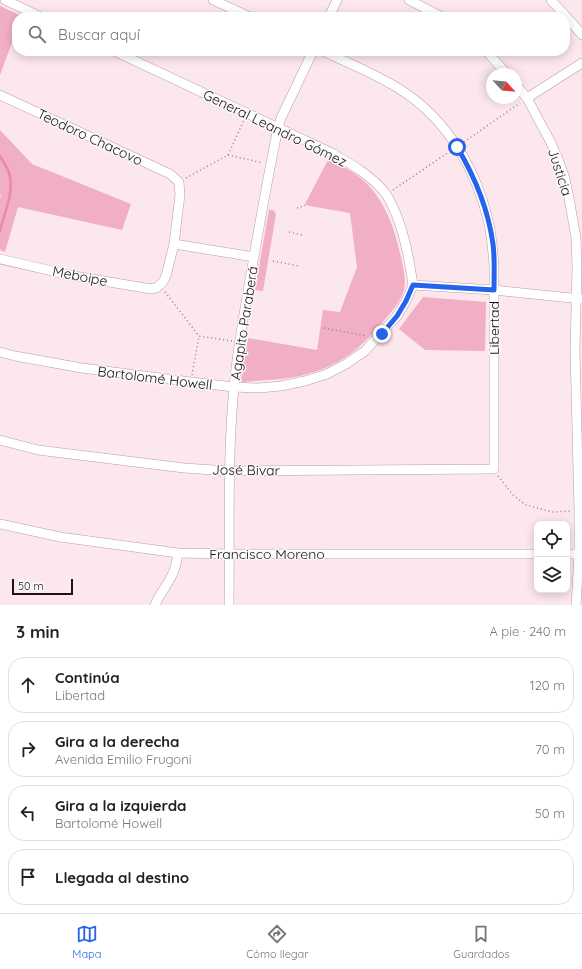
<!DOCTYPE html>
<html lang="es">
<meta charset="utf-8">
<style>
body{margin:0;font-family:Quicksand,sans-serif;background:#f6f6f6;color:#222}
.controls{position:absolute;right:12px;bottom:12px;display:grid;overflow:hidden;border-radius:8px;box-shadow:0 2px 10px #0003}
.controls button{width:36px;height:36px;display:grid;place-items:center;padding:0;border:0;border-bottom:1px solid #e0e0e0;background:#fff;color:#222;font:20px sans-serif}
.compass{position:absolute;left:486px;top:68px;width:36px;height:36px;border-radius:50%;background:#fff;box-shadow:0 2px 10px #0003;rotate:116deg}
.scale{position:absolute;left:12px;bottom:10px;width:61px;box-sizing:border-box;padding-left:4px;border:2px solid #1d1216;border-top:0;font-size:11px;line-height:14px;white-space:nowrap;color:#1d1216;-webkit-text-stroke:3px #fafafa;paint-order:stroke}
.stop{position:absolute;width:12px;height:12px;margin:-9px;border:3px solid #2563eb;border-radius:50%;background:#fff}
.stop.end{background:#2563eb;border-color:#fff;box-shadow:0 1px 4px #0008}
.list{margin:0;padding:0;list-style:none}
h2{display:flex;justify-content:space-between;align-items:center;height:52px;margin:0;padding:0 16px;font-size:17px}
h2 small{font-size:13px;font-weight:400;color:#767676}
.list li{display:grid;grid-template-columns:26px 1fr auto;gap:12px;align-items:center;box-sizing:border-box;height:56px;margin:0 8px 8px;padding:0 8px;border:1px solid #e0e0e0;border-radius:16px}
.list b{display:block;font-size:15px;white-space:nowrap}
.list p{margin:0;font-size:13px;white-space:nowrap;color:#767676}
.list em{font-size:13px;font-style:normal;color:#767676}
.icon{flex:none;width:22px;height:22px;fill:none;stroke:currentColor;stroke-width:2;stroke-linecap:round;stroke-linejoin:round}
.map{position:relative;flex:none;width:582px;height:605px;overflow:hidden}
.search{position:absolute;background:#fff;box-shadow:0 2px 10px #0003;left:12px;right:12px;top:12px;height:44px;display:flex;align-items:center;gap:10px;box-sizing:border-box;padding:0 14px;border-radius:16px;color:#767676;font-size:15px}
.sheet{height:308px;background:#fff}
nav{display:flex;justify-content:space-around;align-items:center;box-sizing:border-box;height:56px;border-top:1px solid #e0e0e0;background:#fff;font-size:11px;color:#767676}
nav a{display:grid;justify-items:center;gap:2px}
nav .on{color:#2563eb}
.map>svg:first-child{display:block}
.green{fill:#f0afc5}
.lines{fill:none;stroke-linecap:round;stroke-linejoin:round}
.stream{stroke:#e989ad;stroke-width:2.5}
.minor-casing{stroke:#bc9ca6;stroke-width:10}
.path{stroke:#928287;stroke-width:1.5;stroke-dasharray:1 3;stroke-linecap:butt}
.minor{stroke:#fff;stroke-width:9}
.route{stroke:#2563eb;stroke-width:5}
.labels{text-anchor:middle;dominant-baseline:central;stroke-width:3;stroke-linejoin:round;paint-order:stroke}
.street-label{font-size:14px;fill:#1d1216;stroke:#fafafa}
</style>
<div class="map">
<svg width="582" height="605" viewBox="0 0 582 605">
<rect width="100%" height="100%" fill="#fce7ed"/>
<g class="green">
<path d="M 0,6 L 22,16 L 21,17 L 17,17 L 17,29 L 0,75 Z"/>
<path d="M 0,130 L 32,164 L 131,204 L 122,230 L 18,207 L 5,252 L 0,250 L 0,198 L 1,195 L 0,194 Z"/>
<path d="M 329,158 C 338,164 349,169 358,176 C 380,193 391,218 398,245 C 401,258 407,278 404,290 C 400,303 390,313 382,323 C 375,331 369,338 361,345 C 340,365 310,376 281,379 C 268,380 255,381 242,382 L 241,380 L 248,338 L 317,350 L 323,310 L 340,312 L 357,267 L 350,213 L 310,206 L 305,204 Z"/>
<path d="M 269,210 L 273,210 L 276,214 L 263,291 L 255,290 Z"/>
<path d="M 423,297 L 486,302 L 485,351 L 425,350 L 399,329 Z"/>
</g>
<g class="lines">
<path class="stream" d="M 0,156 C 3,161 7,167 9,173 C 15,192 4,213 0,231"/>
<g class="minor-casing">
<g id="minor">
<path d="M 5,0 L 41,17"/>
<path d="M 213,0 L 250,17"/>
<path d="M 409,0 L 442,17"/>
<path d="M 551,0 L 572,23 L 582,35"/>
<path d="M 329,17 L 337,0"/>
<path d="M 114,51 L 332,153 C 351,164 372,176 386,194 C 388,197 390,201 392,205 C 404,230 409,258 413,285"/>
<path d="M 486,51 L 507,74"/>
<path d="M 516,85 L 527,98 L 550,141 L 558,159 L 565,179 L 569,198 L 576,238 L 577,268 L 575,350 L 579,511 L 579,554 L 576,605"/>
<path d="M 0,95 L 170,174 L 179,182 L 180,195 L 174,244 L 166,276 L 163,282 L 156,288 L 151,289 L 74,276 L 0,259"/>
<path d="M 527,98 L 582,63"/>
<path d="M 174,244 L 254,257"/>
<path d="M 413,285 L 494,290 L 581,299"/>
<path d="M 0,352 L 15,356 L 82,368 L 191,382 L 234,387 L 259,388 L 281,386 L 305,381 L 327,374 L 346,364 L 365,351 L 397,316 L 406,301 L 413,285"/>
<path d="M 0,440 L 38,450 L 184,468 L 229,471 L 494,469 L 494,266 C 493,252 492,238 489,224 C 477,171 448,120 401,90 C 378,75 348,63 323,51"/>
<path d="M 0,524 L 60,537 L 178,553 L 230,554 L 537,554"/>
<path d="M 567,554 L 582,554"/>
<path d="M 155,605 C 159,595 166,587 171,577 C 175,570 177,561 178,553"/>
<path d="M 229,605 C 230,532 227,460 234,387 C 237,353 243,319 249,285 C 258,233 267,180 278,128 L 281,118 L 313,51"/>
</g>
</g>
<g class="path">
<path d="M 464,142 L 520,103"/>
<path d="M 228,155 L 263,163"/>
<path d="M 186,178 L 228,155 L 244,120"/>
<path d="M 393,190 L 449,152"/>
<path d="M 297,208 L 306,205"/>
<path d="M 289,232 L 302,235"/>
<path d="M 273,261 L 299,266"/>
<path d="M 165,292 L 199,336"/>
<path d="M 324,328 L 367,336"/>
<path d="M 192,375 L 199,336 L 232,341"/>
<path d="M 498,476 L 513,495 L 526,505 L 552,512 L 571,511"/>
</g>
<use href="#minor" class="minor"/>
</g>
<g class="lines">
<path class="route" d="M 382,334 L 397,316 L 406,301 L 413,285 L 494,290 C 494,275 495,259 493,244 C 488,208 475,177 457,147"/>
</g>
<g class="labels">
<g class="street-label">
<text transform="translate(275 128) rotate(26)">General Leandro Gómez</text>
<text transform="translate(90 137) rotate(25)">Teodoro Chacovo</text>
<text transform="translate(560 172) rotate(72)">Justicia</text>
<text transform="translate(80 276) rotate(11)">Meboipe</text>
<text transform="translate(244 323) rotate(-81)">Agapito Paraberá</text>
<text transform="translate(494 328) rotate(-90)">Libertad</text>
<text transform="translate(155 378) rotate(7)">Bartolomé Howell</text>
<text transform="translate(246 470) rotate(1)">José Bivar</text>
<text x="267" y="554">Francisco Moreno</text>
</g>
</g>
</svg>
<div class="controls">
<button><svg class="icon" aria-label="locate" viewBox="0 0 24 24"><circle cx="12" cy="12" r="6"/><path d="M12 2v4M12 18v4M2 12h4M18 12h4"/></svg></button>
<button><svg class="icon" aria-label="layers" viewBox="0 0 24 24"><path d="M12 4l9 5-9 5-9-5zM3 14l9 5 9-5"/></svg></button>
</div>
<svg class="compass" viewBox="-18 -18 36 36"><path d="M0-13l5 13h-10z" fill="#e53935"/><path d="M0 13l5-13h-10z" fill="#767676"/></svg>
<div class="scale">50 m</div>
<div class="stop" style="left:457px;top:147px"></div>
<div class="stop end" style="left:382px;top:334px"></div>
<div class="search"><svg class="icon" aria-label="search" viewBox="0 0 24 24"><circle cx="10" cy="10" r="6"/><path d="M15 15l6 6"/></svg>Buscar aquí</div>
</div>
<section class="sheet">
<h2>3 min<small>A pie · 240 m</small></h2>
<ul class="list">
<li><svg class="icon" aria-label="ahead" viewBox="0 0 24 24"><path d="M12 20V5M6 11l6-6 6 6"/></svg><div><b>Continúa</b><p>Libertad</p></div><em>120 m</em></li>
<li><svg class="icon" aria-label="right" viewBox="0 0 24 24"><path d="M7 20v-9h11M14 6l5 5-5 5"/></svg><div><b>Gira a la derecha</b><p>Avenida Emilio Frugoni</p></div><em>70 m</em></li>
<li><svg class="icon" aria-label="left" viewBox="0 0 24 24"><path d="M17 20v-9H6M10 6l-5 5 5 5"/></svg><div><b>Gira a la izquierda</b><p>Bartolomé Howell</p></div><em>50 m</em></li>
<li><svg class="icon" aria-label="arrive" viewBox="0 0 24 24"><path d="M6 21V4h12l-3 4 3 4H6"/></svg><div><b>Llegada al destino</b></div></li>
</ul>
</section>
<nav>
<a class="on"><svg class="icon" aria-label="map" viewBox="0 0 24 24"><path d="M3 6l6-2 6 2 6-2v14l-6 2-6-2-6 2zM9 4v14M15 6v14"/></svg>Mapa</a>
<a><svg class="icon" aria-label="directions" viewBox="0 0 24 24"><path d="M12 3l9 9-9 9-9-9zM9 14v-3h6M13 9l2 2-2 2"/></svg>Cómo llegar</a>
<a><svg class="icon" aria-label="saved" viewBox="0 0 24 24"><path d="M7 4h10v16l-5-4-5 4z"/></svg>Guardados</a>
</nav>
